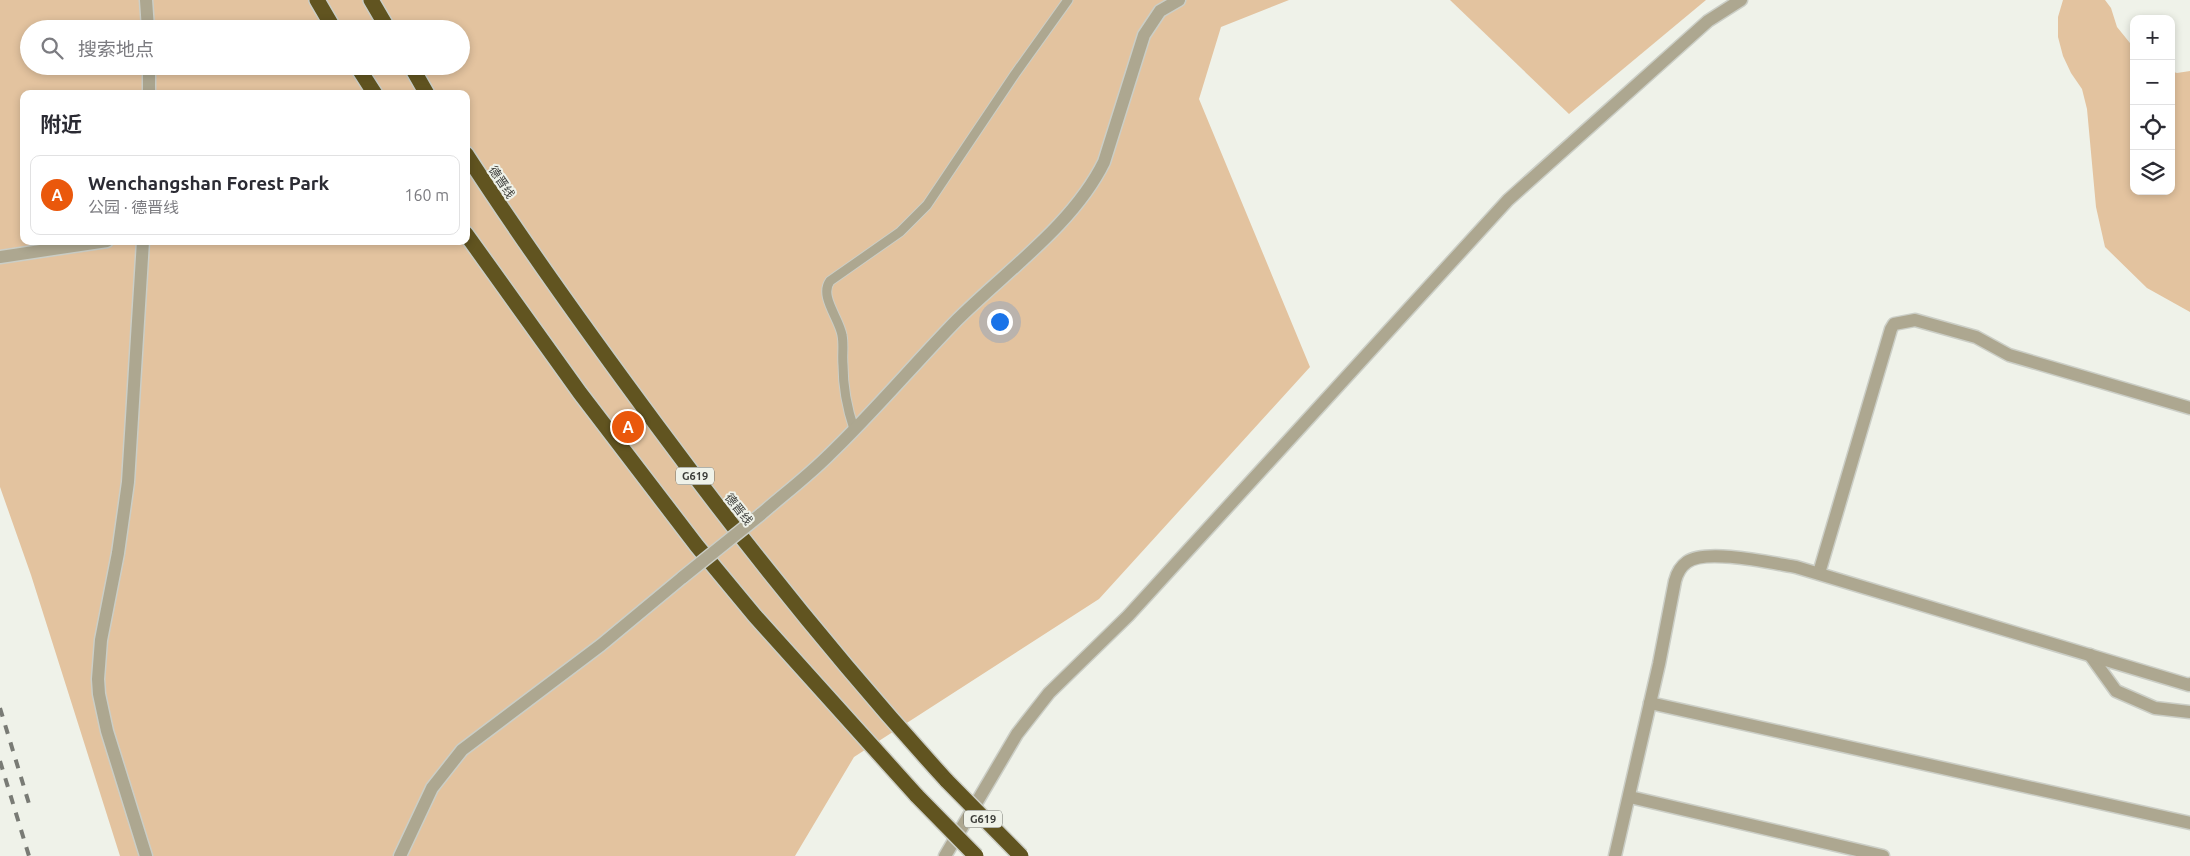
<!DOCTYPE html>
<html lang="zh">
<meta charset="utf-8">
<style>
body{margin:0;font-family:Ubuntu,"Noto Sans SC",sans-serif;background:#f2f2f3;color:#2b2b33}
.controls{position:absolute;right:15px;top:15px;display:grid;overflow:hidden;border-radius:10px;box-shadow:0 2px 8px #0003}
.controls button{width:45px;height:45px;display:grid;place-items:center;padding:0;border:0;border-bottom:1px solid #e1e1e2;background:#fff;color:#2b2b33;font:25px sans-serif}
.you{position:absolute;left:999px;top:321px;width:18px;height:18px;margin:-12px;border:4px solid #fff;border-radius:50%;background:#1a73e8;box-shadow:0 0 0 8px #1a73e833}
.badge{display:grid;place-items:center;width:32px;height:32px;border-radius:50%;background:#ea580c;color:#fff;font-size:16px;font-weight:700}
.pin{position:absolute;translate:-50% -50%;border:2px solid #fff;box-shadow:0 1px 5px #0006}
.list{margin:0;padding:0;list-style:none}
h2{display:flex;justify-content:space-between;align-items:center;height:65px;margin:0;padding:0 20px;font-size:21px}
h2 small{font-size:16px;font-weight:400;color:#7c7c81}
.list li{display:grid;grid-template-columns:32px 1fr auto;gap:15px;align-items:center;box-sizing:border-box;height:80px;margin:0 10px 10px;padding:0 10px;border:1px solid #e1e1e2;border-radius:10px}
.list b{display:block;font-size:19px;white-space:nowrap}
.list p{margin:0;font-size:16px;white-space:nowrap;color:#7c7c81}
.list em{font-size:16px;font-style:normal;color:#7c7c81}
.icon{flex:none;width:28px;height:28px;fill:none;stroke:currentColor;stroke-width:2;stroke-linecap:round;stroke-linejoin:round}
.map{position:relative;flex:none;width:2190px;height:856px;overflow:hidden}
.search{position:absolute;background:#fff;box-shadow:0 2px 8px #0003;left:20px;top:20px;width:450px;height:55px;display:flex;align-items:center;gap:12px;box-sizing:border-box;padding:0 18px;border-radius:28px;color:#7c7c81;font-size:19px}
.panel{position:absolute;background:#fff;box-shadow:0 2px 8px #0003;left:20px;top:90px;width:450px;height:155px;border-radius:10px}
.map>svg:first-child{display:block}
.green{fill:#e3c39f;fill-rule:evenodd}
.lines{fill:none;stroke-linecap:round;stroke-linejoin:round}
.lane-casing{stroke:#cbcec6;stroke-width:11}
.street-casing{stroke:#cbcec6;stroke-width:15}
.highway-casing{stroke:#cbcec6;stroke-width:18}
.lane{stroke:#ada790;stroke-width:9}
.street{stroke:#ada790;stroke-width:12}
.highway{stroke:#615420;stroke-width:15}
.rail{stroke:#797b75;stroke-width:4;stroke-dasharray:9 9;stroke-linecap:butt}
.street-bridge-casing{stroke:#cbcec6;stroke-width:15;stroke-linecap:butt}
.highway-bridge-casing{stroke:#cbcec6;stroke-width:18;stroke-linecap:butt}
.street-bridge{stroke:#ada790;stroke-width:12}
.highway-bridge{stroke:#615420;stroke-width:15}
.labels{text-anchor:middle;dominant-baseline:central;stroke-width:4;stroke-linejoin:round;paint-order:stroke}
.shield{fill:#eff2e9;stroke:#71736d;stroke-width:1}
.shield-label{font-size:11px;font-weight:bold;fill:#3b3c38}
.street-label{font-size:12px;fill:#3b3c38;stroke:#eff2e9}
</style>
<div class="map">
<svg width="2190" height="856" viewBox="0 0 2190 856">
<rect width="100%" height="100%" fill="#eff2e9"/>
<g class="green">
<path d="M 0,0 L 1289,0 L 1221,27 L 1199,99 L 1310,367 L 1099,599 L 854,757 L 795,856 L 120,856 L 31,575 L 0,487 ZM 29,29 L 461,29 L 461,66 L 29,66 ZM 24,94 L 466,94 L 466,241 L 24,241 Z"/>
<path d="M 1450,0 L 1706,0 L 1569,114 Z"/>
<path d="M 2063,0 L 2105,0 L 2111,8 L 2117,27 L 2134,48 L 2134,191 L 2171,191 L 2171,71 L 2177,73 L 2190,71 L 2190,312 L 2147,288 L 2105,247 L 2096,207 L 2087,109 L 2082,89 L 2071,73 L 2063,56 L 2058,37 L 2058,17 Z"/>
</g>
<g class="lines">
<g class="lane-casing">
<path id="lane" d="M 854,429 C 847,408 843,388 843,365 C 842,355 844,345 842,335 C 839,318 819,296 830,281 L 900,232 L 927,205 L 1015,74 L 1068,0"/>
</g>
<g class="street-casing">
<g id="street">
<path d="M 146,0 L 148,29"/>
<path d="M 149,66 L 149,94"/>
<path d="M 143,241 L 128,482 L 118,553 L 101,640 L 98,679 L 99,694 L 107,731 L 146,856"/>
<path d="M 0,257 L 107,241"/>
<path d="M 760,515 C 783,495 808,476 829,455 C 874,412 914,364 957,320 C 1006,271 1073,225 1104,162 L 1144,35 L 1160,11 L 1179,0"/>
<path d="M 1819,573 L 1891,329 L 1894,324 L 1915,320 L 1976,337 L 2009,355 L 2190,408"/>
<path d="M 2090,655 L 2116,691 L 2155,708 L 2190,712"/>
<path d="M 1650,703 L 2190,823"/>
<path d="M 1630,797 L 1883,856"/>
<path d="M 400,856 L 432,788 L 462,750 L 601,645 L 683,577"/>
<path d="M 945,856 L 1017,734 L 1049,693 L 1128,616 L 1508,200 L 1708,21 L 1741,0"/>
<path d="M 1615,856 L 1659,664 L 1675,581 C 1677,573 1680,567 1687,562 C 1706,548 1772,563 1796,567 L 2189,685 L 2190,684"/>
</g>
</g>
<g class="highway-casing">
<g id="highway">
<path d="M 317,0 L 334,29"/>
<path d="M 371,0 L 388,29"/>
<path d="M 357,66 L 375,94"/>
<path d="M 411,66 L 427,94"/>
<path d="M 466,154 C 527,248 592,338 658,427 C 749,550 844,668 947,781"/>
<path d="M 466,234 L 580,393 L 697,546 L 755,616 L 917,796"/>
</g>
</g>
<use href="#lane" class="lane"/>
<use href="#street" class="street"/>
<use href="#highway" class="highway"/>
<g class="rail">
<path d="M 0,708 L 30,807"/>
<path d="M 0,761 L 29,856"/>
</g>
<g class="street-bridge-casing">
<path id="street-bridge" d="M 683,577 L 760,515"/>
</g>
<g class="highway-bridge-casing">
<g id="highway-bridge">
<path d="M 947,781 L 1021,856"/>
<path d="M 917,796 L 976,856"/>
</g>
</g>
<use href="#street-bridge" class="street-bridge"/>
<use href="#highway-bridge" class="highway-bridge"/>
</g>
<g class="labels">
<g class="shield">
<rect x="676" y="467.5" width="38" height="17" rx="4"/>
<rect x="964" y="810.5" width="38" height="17" rx="4"/>
</g>
<g class="shield-label">
<text x="695" y="476">G619</text>
<text x="983" y="819">G619</text>
</g>
<g class="street-label">
<text transform="translate(502 182) rotate(56)">德晋线</text>
<text transform="translate(739 509) rotate(52)">德晋线</text>
</g>
</g>
</svg>
<div class="controls">
<button>+</button>
<button>−</button>
<button><svg class="icon" aria-label="locate" viewBox="0 0 24 24"><circle cx="12" cy="12" r="6"/><path d="M12 2v4M12 18v4M2 12h4M18 12h4"/></svg></button>
<button><svg class="icon" aria-label="layers" viewBox="0 0 24 24"><path d="M12 4l9 5-9 5-9-5zM3 14l9 5 9-5"/></svg></button>
</div>
<div class="you"></div>
<div class="pin badge" style="left:628px;top:427px">A</div>
<div class="search"><svg class="icon" aria-label="search" viewBox="0 0 24 24"><circle cx="10" cy="10" r="6"/><path d="M15 15l6 6"/></svg>搜索地点</div>
<section class="panel">
<h2>附近<small></small></h2>
<ul class="list">
<li><span class="badge">A</span><div><b>Wenchangshan Forest Park</b><p>公园 · 德晋线</p></div><em>160 m</em></li>
</ul>
</section>
</div>
